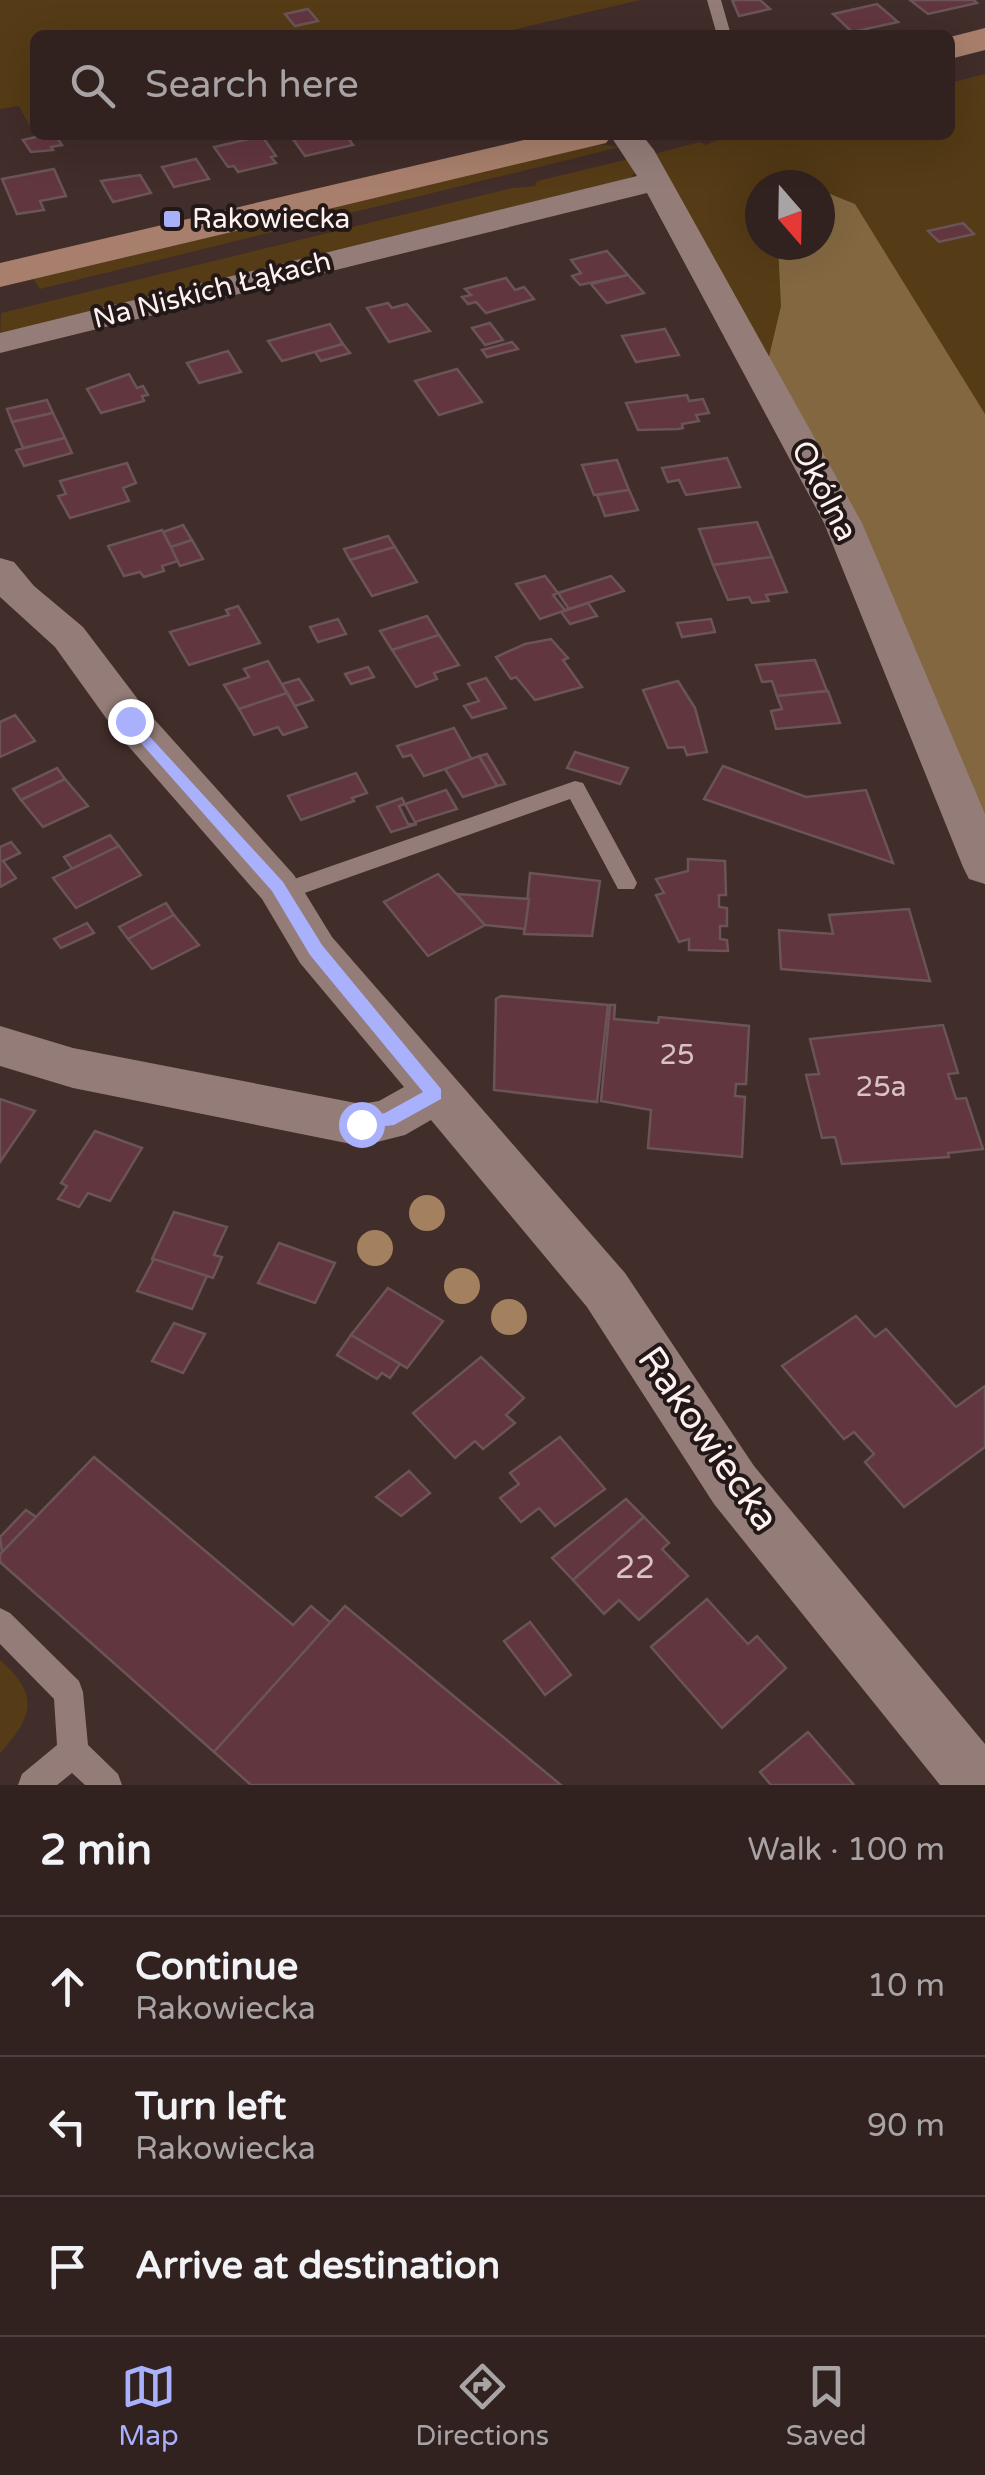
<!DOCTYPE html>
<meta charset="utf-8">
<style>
body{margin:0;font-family:"Varela Round",sans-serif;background:#392a29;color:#f1f3f6}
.compass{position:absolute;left:745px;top:170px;width:90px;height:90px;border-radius:50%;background:#312220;box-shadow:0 10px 40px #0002;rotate:160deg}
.stop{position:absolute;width:30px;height:30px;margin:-22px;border:8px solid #a9b0fc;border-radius:50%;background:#fff}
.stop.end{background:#a9b0fc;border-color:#fff;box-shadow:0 2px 10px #0008}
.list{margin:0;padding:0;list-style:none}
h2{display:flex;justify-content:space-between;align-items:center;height:130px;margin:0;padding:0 40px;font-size:42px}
h2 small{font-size:32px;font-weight:400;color:#a8a4a5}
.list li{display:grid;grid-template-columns:65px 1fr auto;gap:30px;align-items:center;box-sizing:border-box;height:140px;padding:0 40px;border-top:2px solid #4c3f3e}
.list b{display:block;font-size:38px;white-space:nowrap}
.list p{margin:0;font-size:32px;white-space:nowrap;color:#a8a4a5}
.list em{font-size:32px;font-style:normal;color:#a8a4a5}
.icon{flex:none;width:55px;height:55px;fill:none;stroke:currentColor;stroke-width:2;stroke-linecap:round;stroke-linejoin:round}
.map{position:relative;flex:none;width:985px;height:1785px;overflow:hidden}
.search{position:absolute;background:#312220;box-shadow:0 10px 40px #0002;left:30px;right:30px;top:30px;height:110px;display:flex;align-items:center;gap:25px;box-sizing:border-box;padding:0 35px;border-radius:15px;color:#a8a4a5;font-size:38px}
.sheet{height:550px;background:#312220}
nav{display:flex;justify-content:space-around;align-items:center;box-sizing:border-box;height:140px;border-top:2px solid #4c3f3e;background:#312220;font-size:28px;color:#a8a4a5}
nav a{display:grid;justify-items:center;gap:5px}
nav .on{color:#a9b0fc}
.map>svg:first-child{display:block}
.green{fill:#553b16;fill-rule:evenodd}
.forest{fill:#826741}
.building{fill:#62363f;stroke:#6a5457;stroke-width:2.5}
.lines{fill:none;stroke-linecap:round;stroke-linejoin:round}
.lane{fill:#947d78;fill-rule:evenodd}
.street{fill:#947d78;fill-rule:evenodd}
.secondary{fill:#a87f6c;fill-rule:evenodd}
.tree{fill:#a3815e}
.route{fill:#a9b0fc}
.poi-dot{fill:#a9b0fc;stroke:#211817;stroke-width:4}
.labels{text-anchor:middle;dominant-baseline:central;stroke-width:8;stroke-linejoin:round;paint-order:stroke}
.far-poi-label{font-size:28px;fill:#fff1ef;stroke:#211817;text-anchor:start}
.far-street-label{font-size:28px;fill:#fff1ef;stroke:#211817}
.number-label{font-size:28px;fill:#d8c2c3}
.street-label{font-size:32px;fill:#fff1ef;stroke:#211817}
.near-number-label{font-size:32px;fill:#d8c2c3}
.near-street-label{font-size:38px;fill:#fff1ef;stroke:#211817}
</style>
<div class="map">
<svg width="985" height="1785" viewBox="0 0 985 1785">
<rect width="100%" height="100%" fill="#412d2a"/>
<g class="green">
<path d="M 0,0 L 640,0 L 491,35 L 35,35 L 35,135 L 39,135 L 35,136 L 19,106 L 0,109 Z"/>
<path d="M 985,74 L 985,832 L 654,154 L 700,142 L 706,145 L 730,135 L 950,135 L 950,83 ZM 760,185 L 820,185 L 820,245 L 760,245 Z"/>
<path d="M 597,144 L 620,147 L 40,289 L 33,278 Z"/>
<path d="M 629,159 L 636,171 L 630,178 L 609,185 L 0,336 L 1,313 L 512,188 L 535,186 L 537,181 Z"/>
<path d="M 0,1660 C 40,1695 33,1717 0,1753 Z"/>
</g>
<path class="forest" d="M 820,190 L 855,204 L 985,414 L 985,832 L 768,361 L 781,306 L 778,245 L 820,245 Z"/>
<g class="building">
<path d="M 732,0 L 760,0 L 770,9 L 739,16 Z"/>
<path d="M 910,0 L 974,0 L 977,3 L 928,14 Z"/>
<path d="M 877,4 L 898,22 L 852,32 L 833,14 Z"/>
<path d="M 308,9 L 318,21 L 295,26 L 285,14 Z"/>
<path d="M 44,135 L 55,135 L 62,145 L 51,147 L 53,150 L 31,152 L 23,140 Z"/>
<path d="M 290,135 L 346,135 L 353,145 L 305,156 Z"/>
<path d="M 262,136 L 276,156 L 271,157 L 276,163 L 238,172 L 234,166 L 228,167 L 214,147 Z"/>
<path d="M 196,159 L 209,179 L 174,187 L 162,167 Z"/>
<path d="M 54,169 L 66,196 L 40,201 L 44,210 L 17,214 L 2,179 Z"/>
<path d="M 140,175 L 151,193 L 113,202 L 101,181 Z"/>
<path d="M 963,223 L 974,234 L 939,242 L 928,231 Z"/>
<path d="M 607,251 L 628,275 L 580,285 L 572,276 L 581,273 L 571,260 Z"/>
<path d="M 628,275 L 644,293 L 607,303 L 591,284 Z"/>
<path d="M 506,278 L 515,290 L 524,287 L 534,299 L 486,313 L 476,302 L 468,304 L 462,297 L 471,295 L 465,289 Z"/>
<path d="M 388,303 L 392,308 L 407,304 L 430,331 L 389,342 L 367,308 Z"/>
<path d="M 490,323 L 503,340 L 485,345 L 472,328 Z"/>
<path d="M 330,324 L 343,344 L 282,361 L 268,341 Z"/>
<path d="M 665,329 L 679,355 L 636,362 L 622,336 Z"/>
<path d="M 512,342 L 518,349 L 487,357 L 482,350 Z"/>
<path d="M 343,344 L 350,353 L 321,361 L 315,352 Z"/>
<path d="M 228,351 L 241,372 L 199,383 L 187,363 Z"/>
<path d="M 457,369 L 482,402 L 439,415 L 415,381 Z"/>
<path d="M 129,374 L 137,388 L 143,386 L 148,395 L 142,396 L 144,401 L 101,413 L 87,389 Z"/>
<path d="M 687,395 L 689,401 L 703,399 L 709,413 L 696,415 L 699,421 L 682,424 L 683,428 L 678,429 L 638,430 L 626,403 Z"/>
<path d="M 47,400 L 53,413 L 12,422 L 7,409 Z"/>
<path d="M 53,413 L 65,438 L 23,448 L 12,422 Z"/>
<path d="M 65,438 L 72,453 L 24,466 L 16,450 Z"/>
<path d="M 727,458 L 740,487 L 686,495 L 679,480 L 668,482 L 662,468 Z"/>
<path d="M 617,460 L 629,490 L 594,495 L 582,465 Z"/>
<path d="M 127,463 L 136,483 L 123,488 L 129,501 L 70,518 L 58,496 L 66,494 L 60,481 Z"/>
<path d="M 629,490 L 638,510 L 605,516 L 597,495 Z"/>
<path d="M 757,522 L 772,557 L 713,565 L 699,529 Z"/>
<path d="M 183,525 L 192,540 L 171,547 L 163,532 Z"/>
<path d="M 162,530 L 178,561 L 162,566 L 164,571 L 144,577 L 140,572 L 124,576 L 108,546 Z"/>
<path d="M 388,536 L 395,547 L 350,560 L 344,549 Z"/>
<path d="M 192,540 L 203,559 L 180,566 L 171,547 Z"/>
<path d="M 395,547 L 417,582 L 372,596 L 350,560 Z"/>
<path d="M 772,557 L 787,592 L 766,595 L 769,601 L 752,603 L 749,597 L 728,600 L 713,565 Z"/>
<path d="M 545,576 L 558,593 L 553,595 L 565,610 L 569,609 L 540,619 L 516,584 Z"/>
<path d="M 611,576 L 624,591 L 569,609 L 558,593 Z"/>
<path d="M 588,603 L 597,616 L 570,624 L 561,612 Z"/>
<path d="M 238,606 L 260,643 L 189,665 L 170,632 L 229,615 L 226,610 Z"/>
<path d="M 427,616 L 439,635 L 392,650 L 380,631 Z"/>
<path d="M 338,619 L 346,634 L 318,642 L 310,627 Z"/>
<path d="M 711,619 L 715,632 L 682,637 L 677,623 Z"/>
<path d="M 439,635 L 459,665 L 434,673 L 437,679 L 416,687 L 392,650 Z"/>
<path d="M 551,639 L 568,658 L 563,660 L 582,687 L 535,700 L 516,677 L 511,679 L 496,657 L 525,644 Z"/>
<path d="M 815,660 L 827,691 L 777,696 L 772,681 L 762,682 L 756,665 Z"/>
<path d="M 268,661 L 287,693 L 239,709 L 224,685 L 249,677 L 244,669 Z"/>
<path d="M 368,667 L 374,677 L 351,684 L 345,674 Z"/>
<path d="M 486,678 L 506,708 L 472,718 L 464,706 L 479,701 L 468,684 Z"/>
<path d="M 299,679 L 313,700 L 295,706 L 282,684 Z"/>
<path d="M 678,681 L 695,708 L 707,752 L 687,755 L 684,747 L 668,748 L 643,690 Z"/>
<path d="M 828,691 L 840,723 L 776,729 L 771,711 L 782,709 L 777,696 Z"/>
<path d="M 287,693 L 307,727 L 283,735 L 278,727 L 254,735 L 239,709 Z"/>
<path d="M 15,715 L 35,741 L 0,757 L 0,722 Z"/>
<path d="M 454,728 L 472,760 L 424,776 L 411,755 L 403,757 L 397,746 Z"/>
<path d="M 575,752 L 628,768 L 620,784 L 567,768 Z"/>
<path d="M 487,754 L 505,784 L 497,786 L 479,756 Z"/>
<path d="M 479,756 L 497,786 L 463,797 L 445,769 Z"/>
<path d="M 723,766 L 806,797 L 866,790 L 893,863 L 704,799 Z"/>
<path d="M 57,768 L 65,779 L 21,800 L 13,789 Z"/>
<path d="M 356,773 L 367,793 L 352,798 L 354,801 L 301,820 L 288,796 Z"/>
<path d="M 65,779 L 88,806 L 43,827 L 21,800 Z"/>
<path d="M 446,790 L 457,809 L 415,822 L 405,804 Z"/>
<path d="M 402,798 L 405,804 L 399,806 L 408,824 L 417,824 L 391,832 L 377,807 Z"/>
<path d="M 110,835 L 119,846 L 72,869 L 64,857 Z"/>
<path d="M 11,842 L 20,853 L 3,861 L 16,878 L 0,887 L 0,847 Z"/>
<path d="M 119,846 L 141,875 L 76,908 L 53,878 Z"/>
<path d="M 688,859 L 725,861 L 726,895 L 719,895 L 719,907 L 727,908 L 727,926 L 720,926 L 720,939 L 727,940 L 728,951 L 689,950 L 689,939 L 679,942 L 656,895 L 664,893 L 656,879 L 688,871 Z"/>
<path d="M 530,873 L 600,881 L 592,936 L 524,934 Z"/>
<path d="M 438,874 L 485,925 L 428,956 L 384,902 Z"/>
<path d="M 457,894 L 529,899 L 525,929 L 485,925 Z"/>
<path d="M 166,903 L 174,915 L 128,939 L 119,927 Z"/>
<path d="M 909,909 L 930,981 L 781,969 L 779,930 L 833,934 L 829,915 Z"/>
<path d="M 174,915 L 199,945 L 152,969 L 128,939 Z"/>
<path d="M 87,923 L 94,933 L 61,948 L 54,939 Z"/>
<path d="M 501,996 L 608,1005 L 597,1102 L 494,1090 L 496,999 Z"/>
<path d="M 610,1005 L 615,1005 L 614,1019 L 658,1023 L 659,1017 L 749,1026 L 746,1084 L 736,1084 L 735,1096 L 745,1097 L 742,1157 L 648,1148 L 651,1110 L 601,1101 Z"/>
<path d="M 943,1025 L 958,1073 L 948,1074 L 956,1099 L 966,1098 L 983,1149 L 948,1153 L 949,1157 L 842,1164 L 835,1137 L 822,1138 L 806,1075 L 819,1074 L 810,1039 Z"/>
<path d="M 0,1099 L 35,1111 L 0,1162 Z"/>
<path d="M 95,1131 L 142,1148 L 110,1201 L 88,1193 L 79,1207 L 58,1199 L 67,1186 L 61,1183 Z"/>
<path d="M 174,1212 L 227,1227 L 214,1255 L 222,1257 L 213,1278 L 152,1259 Z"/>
<path d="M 279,1243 L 335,1263 L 315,1303 L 258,1283 Z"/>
<path d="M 154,1259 L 207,1276 L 192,1309 L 137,1291 Z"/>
<path d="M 388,1288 L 443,1321 L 407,1368 L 351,1335 Z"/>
<path d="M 856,1316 L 875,1337 L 886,1329 L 956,1407 L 985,1386 L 985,1447 L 904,1507 L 865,1462 L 874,1454 L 854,1432 L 844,1439 L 782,1366 Z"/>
<path d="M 174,1323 L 205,1334 L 183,1373 L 152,1361 Z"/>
<path d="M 351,1335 L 400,1364 L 390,1378 L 382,1373 L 377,1379 L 337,1355 Z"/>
<path d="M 481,1357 L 524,1398 L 506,1415 L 515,1423 L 483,1449 L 475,1441 L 455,1458 L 413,1413 Z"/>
<path d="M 560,1437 L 605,1489 L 555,1526 L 539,1508 L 521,1522 L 500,1498 L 519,1484 L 510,1473 Z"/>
<path d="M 94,1457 L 293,1625 L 311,1606 L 331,1623 L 214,1752 L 0,1562 L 0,1554 Z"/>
<path d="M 409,1471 L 430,1493 L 401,1516 L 376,1497 Z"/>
<path d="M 626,1499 L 644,1517 L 573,1580 L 552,1558 Z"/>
<path d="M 26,1510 L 36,1517 L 2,1552 L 0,1537 Z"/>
<path d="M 644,1517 L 669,1543 L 662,1549 L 688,1576 L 639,1620 L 619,1600 L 604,1614 L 573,1580 Z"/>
<path d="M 707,1599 L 748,1644 L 757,1636 L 786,1668 L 722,1728 L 651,1647 Z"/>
<path d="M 345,1606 L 561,1785 L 251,1785 L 214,1752 Z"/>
<path d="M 530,1622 L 571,1675 L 545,1695 L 504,1641 Z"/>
<path d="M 808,1732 L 854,1785 L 771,1785 L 760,1772 Z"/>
</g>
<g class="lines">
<g class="lane">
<path d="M 707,0 L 721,0 L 731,35 L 717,35 Z"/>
<path d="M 575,781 L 583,783 L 634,877 L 637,883 L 634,889 L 618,889 L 570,799 L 282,901 L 274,898 L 271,892 L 274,886 Z"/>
<path d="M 0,1608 L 10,1613 L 79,1681 L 83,1692 L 88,1745 L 118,1774 L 122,1785 L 85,1785 L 72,1773 L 57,1785 L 18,1785 L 22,1774 L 57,1745 L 54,1699 L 0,1644 Z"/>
</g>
<g class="street">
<path d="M 610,135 L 642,135 L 654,150 L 862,523 L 985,814 L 985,884 L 969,879 L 963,867 L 824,523 L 647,193 L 0,353 L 0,333 L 637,176 Z"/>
<path d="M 0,558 L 14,562 L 34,586 L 83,627 L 146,710 L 294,875 L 332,937 L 625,1273 L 754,1466 L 985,1744 L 985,1785 L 940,1785 L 714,1504 L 587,1307 L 431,1120 L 405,1135 L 361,1146 L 73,1088 L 0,1066 L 0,1026 L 73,1048 L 361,1104 L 379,1101 L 404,1087 L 300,963 L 262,899 L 116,732 L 55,647 L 0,597 Z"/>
</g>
<g class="secondary">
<path d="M 985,28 L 985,50 L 950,59 L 950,37 Z"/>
<path d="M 545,135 L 612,135 L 606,143 L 0,287 L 0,263 Z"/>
</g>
</g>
<g class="tree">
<circle cx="427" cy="1213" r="18"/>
<circle cx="375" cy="1248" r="18"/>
<circle cx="462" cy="1286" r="18"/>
<circle cx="509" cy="1317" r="18"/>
</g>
<path class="route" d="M 130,715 L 283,882 L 322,945 L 441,1089 L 441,1099 L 394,1125 L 354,1130 L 354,1119 L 385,1113 L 423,1092 L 310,955 L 272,891 L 125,725 L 123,721 Z"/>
<rect class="poi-dot" x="162" y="209" width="20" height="20" rx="5"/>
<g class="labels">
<g class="far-poi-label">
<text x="192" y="219">Rakowiecka</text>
</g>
<g class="far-street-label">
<text transform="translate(212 290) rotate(-14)">Na Niskich Łąkach</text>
</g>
<g class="number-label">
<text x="677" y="1055">25</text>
<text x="881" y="1087">25a</text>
</g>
<g class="street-label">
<text transform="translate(824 491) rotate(63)">Okólna</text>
</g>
<g class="near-number-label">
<text x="635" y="1568">22</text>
</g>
<g class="near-street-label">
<text transform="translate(708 1439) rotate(55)">Rakowiecka</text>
</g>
</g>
</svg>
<svg class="compass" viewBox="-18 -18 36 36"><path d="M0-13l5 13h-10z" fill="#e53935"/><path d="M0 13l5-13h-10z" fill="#a8a4a5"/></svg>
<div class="stop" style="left:361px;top:1124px"></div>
<div class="stop end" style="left:130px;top:721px"></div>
<div class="search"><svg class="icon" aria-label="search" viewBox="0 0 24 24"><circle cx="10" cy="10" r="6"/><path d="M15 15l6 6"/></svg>Search here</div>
</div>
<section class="sheet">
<h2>2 min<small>Walk · 100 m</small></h2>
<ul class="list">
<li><svg class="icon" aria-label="ahead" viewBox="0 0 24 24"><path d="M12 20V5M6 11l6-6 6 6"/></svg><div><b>Continue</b><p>Rakowiecka</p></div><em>10 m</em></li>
<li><svg class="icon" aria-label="left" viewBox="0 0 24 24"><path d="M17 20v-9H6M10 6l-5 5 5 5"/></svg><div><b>Turn left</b><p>Rakowiecka</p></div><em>90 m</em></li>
<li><svg class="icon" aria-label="arrive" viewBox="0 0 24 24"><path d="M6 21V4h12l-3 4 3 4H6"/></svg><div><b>Arrive at destination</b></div></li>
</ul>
</section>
<nav>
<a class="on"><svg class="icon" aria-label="map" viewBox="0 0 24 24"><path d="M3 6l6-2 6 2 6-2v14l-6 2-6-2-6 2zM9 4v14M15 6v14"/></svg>Map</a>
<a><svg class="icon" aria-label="directions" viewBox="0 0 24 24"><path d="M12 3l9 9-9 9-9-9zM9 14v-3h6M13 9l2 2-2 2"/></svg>Directions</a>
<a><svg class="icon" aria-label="saved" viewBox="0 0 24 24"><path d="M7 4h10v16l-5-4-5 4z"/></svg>Saved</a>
</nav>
